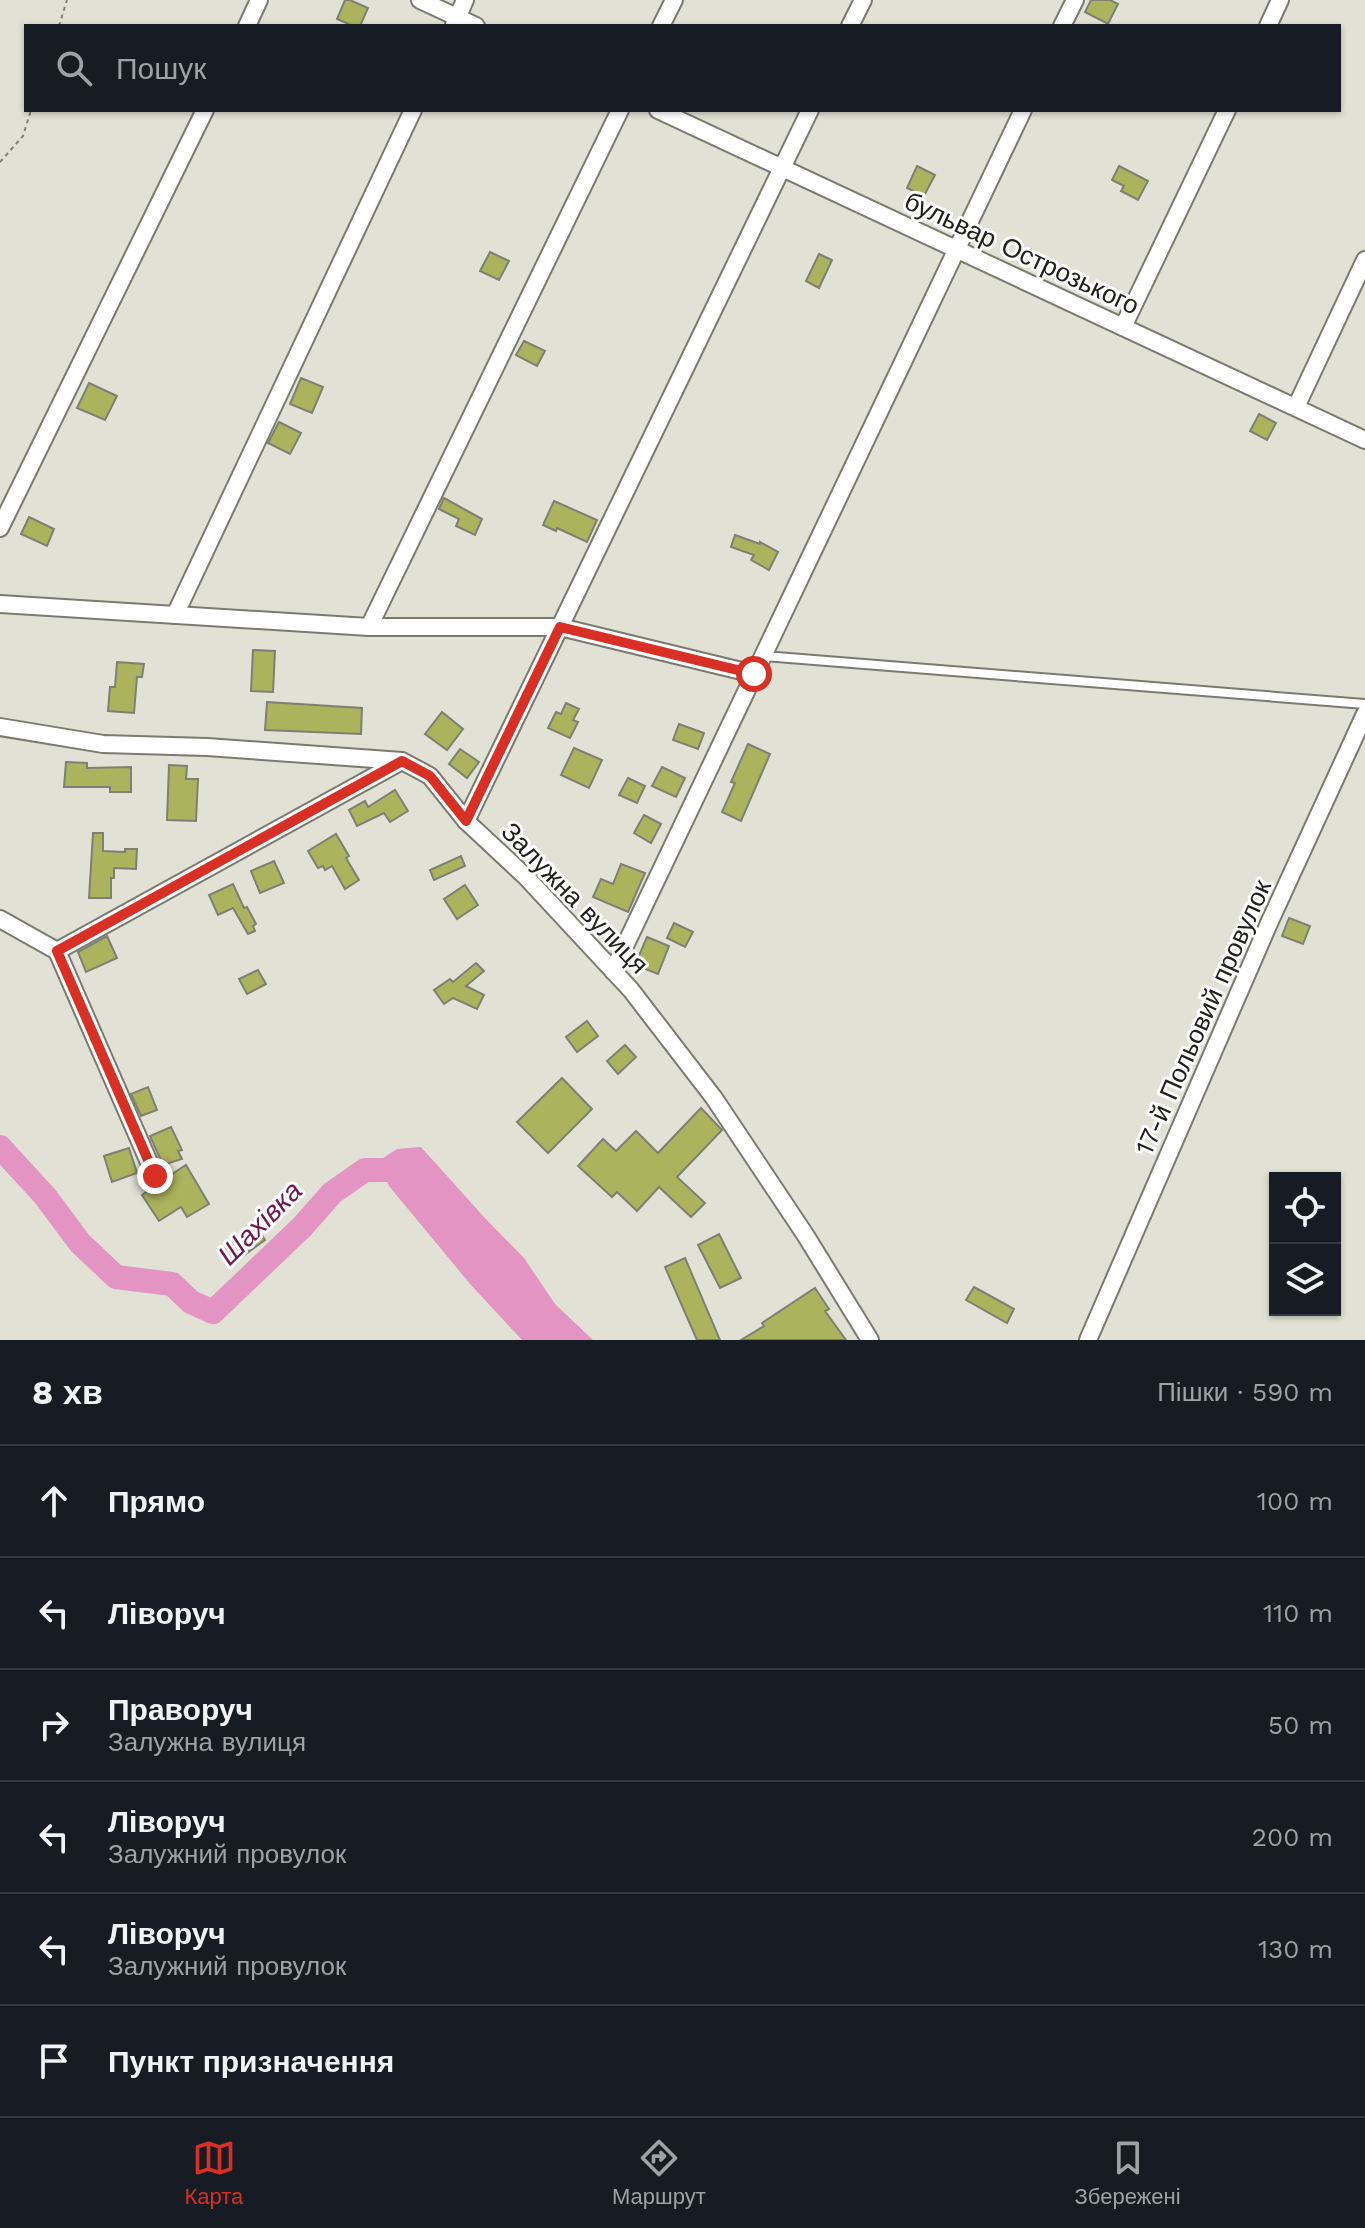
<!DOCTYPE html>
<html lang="uk">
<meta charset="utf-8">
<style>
body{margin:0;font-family:"Work Sans",sans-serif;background:#20242c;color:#f1f3f6}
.controls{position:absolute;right:24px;bottom:24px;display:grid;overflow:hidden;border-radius:0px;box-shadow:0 2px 6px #0004}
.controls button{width:72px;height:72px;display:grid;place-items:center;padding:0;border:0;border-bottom:2px solid #363941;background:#171b24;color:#f1f3f6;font:40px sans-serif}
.stop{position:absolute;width:24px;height:24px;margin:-18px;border:6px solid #d93025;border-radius:50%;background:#fff}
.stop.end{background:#d93025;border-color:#fff;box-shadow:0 2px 8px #0008}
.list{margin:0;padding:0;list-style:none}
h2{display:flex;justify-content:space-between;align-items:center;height:104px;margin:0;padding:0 32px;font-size:34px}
h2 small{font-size:26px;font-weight:400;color:#9ea1a6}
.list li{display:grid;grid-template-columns:52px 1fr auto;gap:24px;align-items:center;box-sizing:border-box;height:112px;padding:0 32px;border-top:2px solid #363941}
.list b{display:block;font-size:30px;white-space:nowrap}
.list p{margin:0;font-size:26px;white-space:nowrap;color:#9ea1a6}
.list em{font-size:26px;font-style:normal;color:#9ea1a6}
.icon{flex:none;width:44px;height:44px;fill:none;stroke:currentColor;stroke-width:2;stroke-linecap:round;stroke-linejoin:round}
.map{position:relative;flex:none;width:1365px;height:1340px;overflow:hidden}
.search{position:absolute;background:#171b24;box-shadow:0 2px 6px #0004;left:24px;right:24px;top:24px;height:88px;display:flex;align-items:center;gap:20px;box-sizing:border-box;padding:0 28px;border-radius:0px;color:#9ea1a6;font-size:30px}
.sheet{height:776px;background:#171b24}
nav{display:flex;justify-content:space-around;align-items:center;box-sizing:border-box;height:112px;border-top:2px solid #363941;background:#171b24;font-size:22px;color:#9ea1a6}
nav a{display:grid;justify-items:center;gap:4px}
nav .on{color:#d93025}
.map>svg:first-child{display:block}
.water{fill:#e394c2}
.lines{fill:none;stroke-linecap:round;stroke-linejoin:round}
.river{stroke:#e394c2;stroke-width:24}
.building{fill:#abb35c;stroke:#7f8074;stroke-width:2}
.lane-casing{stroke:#797b6f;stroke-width:12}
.street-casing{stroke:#797b6f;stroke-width:20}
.path{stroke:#818279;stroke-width:2;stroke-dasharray:4 4;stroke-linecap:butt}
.lane{stroke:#fff;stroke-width:8}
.street{stroke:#fff;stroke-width:16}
.route{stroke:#d93025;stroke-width:10}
.labels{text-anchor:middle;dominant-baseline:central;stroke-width:6;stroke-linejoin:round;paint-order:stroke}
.street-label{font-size:26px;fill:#20201c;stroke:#fff}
.water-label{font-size:28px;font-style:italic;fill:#711554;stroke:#fff}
</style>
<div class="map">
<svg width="1365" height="1340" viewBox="0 0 1365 1340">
<rect width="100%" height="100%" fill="#e1e2d5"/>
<path class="water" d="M 421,1147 L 483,1216 L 524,1258 L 555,1304 L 593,1340 L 522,1340 L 471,1285 L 389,1186 L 381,1168 L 383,1158 L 397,1149 Z"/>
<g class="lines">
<path class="river" d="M 0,1147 L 45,1196 L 80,1243 L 116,1277 L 172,1284 L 191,1302 L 213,1312 L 302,1227 L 332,1193 L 365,1170 L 405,1170 L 410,1175"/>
</g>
<g class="building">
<path d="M 345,0 L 350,0 L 368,8 L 360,26 L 353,26 L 337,19 Z"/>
<path d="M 1091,0 L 1110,0 L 1118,4 L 1108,24 L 1085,12 Z"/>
<path d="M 917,166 L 935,175 L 924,196 L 907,188 Z"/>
<path d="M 1119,166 L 1148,181 L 1138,200 L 1121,191 L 1124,186 L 1112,180 Z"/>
<path d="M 490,252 L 509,261 L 499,280 L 480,271 Z"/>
<path d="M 819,254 L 832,260 L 819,288 L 806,281 Z"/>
<path d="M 524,341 L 545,351 L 537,366 L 516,355 Z"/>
<path d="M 301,378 L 323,387 L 312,413 L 290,404 Z"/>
<path d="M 89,383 L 117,396 L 105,420 L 77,408 Z"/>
<path d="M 1259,414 L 1276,423 L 1267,440 L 1250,431 Z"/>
<path d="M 279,422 L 301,433 L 290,454 L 268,443 Z"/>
<path d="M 444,498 L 482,519 L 475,535 L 456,526 L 459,519 L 439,509 Z"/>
<path d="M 554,501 L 597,520 L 587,542 L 557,528 L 556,531 L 543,525 Z"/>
<path d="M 29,517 L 54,529 L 47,546 L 21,534 Z"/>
<path d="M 735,535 L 760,544 L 760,542 L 778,552 L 769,570 L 751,560 L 754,555 L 731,547 Z"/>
<path d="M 253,650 L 275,651 L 273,692 L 251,691 Z"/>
<path d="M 117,662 L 144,664 L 142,677 L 137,677 L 134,713 L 108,711 L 110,687 L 115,687 Z"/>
<path d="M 267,702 L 362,708 L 361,734 L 265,730 Z"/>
<path d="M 566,703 L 579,709 L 573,720 L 578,722 L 570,738 L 548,728 L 556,712 L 561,714 Z"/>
<path d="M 442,712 L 463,729 L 447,750 L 425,734 Z"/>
<path d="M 679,724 L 704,733 L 698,749 L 673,740 Z"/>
<path d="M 748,744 L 770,754 L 741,821 L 722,812 L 735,783 L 731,782 Z"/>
<path d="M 574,748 L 602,760 L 589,788 L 561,775 Z"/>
<path d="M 460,749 L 479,762 L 467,778 L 449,764 Z"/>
<path d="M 66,762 L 87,763 L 87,768 L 131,767 L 131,792 L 110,792 L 110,787 L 64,787 Z"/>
<path d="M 169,765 L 187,766 L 186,779 L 198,779 L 196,821 L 167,820 Z"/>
<path d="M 662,767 L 685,778 L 676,797 L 652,786 Z"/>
<path d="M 628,778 L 645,786 L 637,803 L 619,795 Z"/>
<path d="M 395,790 L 408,811 L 390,822 L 384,813 L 357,826 L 349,810 L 365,801 L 368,807 Z"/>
<path d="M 644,815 L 661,824 L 651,843 L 634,833 Z"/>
<path d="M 93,833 L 103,833 L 103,851 L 125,852 L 125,849 L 137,849 L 136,869 L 114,868 L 114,878 L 111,878 L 111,898 L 89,898 Z"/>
<path d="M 336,834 L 349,856 L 346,858 L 359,880 L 345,889 L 332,866 L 325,870 L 323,866 L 318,868 L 308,851 Z"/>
<path d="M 461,856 L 465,866 L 434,880 L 430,870 Z"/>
<path d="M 274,861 L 284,883 L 260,893 L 251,871 Z"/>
<path d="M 621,864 L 645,873 L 628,912 L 593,897 L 601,879 L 613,884 Z"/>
<path d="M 233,884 L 244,908 L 247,907 L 256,924 L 253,926 L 255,931 L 248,934 L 233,908 L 218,915 L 209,895 Z"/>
<path d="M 465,885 L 478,905 L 457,919 L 444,899 Z"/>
<path d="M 1289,918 L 1310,926 L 1303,944 L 1282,936 Z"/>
<path d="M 674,923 L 693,932 L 685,947 L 667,938 Z"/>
<path d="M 107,936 L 117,958 L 86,972 L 78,952 Z"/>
<path d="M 647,937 L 669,946 L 658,974 L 635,965 Z"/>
<path d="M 476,963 L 484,971 L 466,986 L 484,995 L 477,1009 L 453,998 L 444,1004 L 434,990 L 450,979 L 453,982 Z"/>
<path d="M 258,970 L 266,984 L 247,994 L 239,979 Z"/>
<path d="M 587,1021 L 598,1036 L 577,1052 L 566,1037 Z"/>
<path d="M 625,1045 L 636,1057 L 618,1074 L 607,1061 Z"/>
<path d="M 562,1078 L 592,1109 L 548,1153 L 517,1122 Z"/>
<path d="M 148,1087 L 157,1110 L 141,1116 L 131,1094 Z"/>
<path d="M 701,1108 L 722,1130 L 677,1177 L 705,1203 L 691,1217 L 659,1187 L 637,1211 L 617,1192 L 612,1197 L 578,1166 L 603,1139 L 616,1151 L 636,1131 L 658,1153 Z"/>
<path d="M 171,1127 L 182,1150 L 178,1151 L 182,1159 L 163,1165 L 150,1136 Z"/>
<path d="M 129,1148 L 137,1173 L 112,1182 L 104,1156 Z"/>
<path d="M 186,1165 L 209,1204 L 187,1217 L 181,1207 L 159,1221 L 142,1195 L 153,1187 L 160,1186 L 166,1178 Z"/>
<path d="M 255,1225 L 265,1240 L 232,1264 L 222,1250 Z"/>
<path d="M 719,1234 L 741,1278 L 720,1288 L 698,1245 Z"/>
<path d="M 685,1258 L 720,1340 L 697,1340 L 665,1267 Z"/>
<path d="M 974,1287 L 1014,1309 L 1007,1323 L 966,1300 Z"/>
<path d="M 815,1288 L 829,1309 L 825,1311 L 846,1340 L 741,1340 L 764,1326 L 762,1323 Z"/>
</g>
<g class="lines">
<g class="lane-casing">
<path id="lane" d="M 764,656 L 1365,704"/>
</g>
<g class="street-casing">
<g id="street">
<path d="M 420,0 L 476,26"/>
<path d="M 454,25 L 465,0"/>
<path d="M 247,26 L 259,0"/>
<path d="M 661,26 L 674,0"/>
<path d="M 850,26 L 863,0"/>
<path d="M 1062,26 L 1075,0"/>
<path d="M 1268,26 L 1280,0"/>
<path d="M 658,110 L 1365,440"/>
<path d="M 1123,327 L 1227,110"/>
<path d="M 1296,407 L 1365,260"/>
<path d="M 0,528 L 205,110"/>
<path d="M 0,604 L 369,627 L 560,627 L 754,674"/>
<path d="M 175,615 L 413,110"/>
<path d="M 369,627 L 620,110"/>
<path d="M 0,727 L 103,744 L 207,747 L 402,761 L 430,776 L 466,821 L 526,877 L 631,990 L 714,1098 L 806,1236 L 870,1340"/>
<path d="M 466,821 L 810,110"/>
<path d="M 0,919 L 57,951"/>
<path d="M 613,971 L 1023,110"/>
<path d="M 155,1176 L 57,951 L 400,762"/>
<path d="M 1088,1340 L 1270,921 L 1365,714"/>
</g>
</g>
<g class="path">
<path d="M 59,26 L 67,0"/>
<path d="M 0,162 L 23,136 L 31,110"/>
</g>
<use href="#lane" class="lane"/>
<use href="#street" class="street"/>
</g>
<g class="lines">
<path class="route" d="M 155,1176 L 57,951 L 402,761 L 430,776 L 466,821 L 560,627 L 754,674"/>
</g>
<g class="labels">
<g class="street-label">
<text transform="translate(1022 253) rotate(25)">бульвар Острозького</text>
<text transform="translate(575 898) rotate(46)">Залужна вулиця</text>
<text transform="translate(1203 1017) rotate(-66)">17-й Польовий провулок</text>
</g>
<g class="water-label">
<text transform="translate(260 1223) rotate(-45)">Шахівка</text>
</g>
</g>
</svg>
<div class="controls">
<button><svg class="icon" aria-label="locate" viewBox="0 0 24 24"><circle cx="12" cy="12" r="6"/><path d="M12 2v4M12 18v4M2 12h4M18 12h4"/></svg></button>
<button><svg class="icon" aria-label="layers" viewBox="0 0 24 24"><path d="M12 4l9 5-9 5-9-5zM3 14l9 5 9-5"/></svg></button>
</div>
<div class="stop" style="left:754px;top:674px"></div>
<div class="stop end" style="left:155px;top:1176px"></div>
<div class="search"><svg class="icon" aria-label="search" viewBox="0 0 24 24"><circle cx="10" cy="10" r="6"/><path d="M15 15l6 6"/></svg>Пошук</div>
</div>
<section class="sheet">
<h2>8 хв<small>Пішки · 590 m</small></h2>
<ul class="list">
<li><svg class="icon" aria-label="ahead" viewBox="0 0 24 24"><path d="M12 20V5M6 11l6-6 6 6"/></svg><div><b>Прямо</b></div><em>100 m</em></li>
<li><svg class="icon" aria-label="left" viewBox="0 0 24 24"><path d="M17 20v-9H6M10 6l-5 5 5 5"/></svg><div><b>Ліворуч</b></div><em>110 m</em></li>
<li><svg class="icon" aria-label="right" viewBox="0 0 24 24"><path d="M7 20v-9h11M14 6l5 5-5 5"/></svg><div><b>Праворуч</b><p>Залужна вулиця</p></div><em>50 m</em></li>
<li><svg class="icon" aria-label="left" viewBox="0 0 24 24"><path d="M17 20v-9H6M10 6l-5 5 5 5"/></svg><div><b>Ліворуч</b><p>Залужний провулок</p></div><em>200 m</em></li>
<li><svg class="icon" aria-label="left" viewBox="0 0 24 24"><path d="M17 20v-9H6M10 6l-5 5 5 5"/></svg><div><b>Ліворуч</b><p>Залужний провулок</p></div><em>130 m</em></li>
<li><svg class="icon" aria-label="arrive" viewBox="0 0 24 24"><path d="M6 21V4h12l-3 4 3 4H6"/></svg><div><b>Пункт призначення</b></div></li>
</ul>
</section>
<nav>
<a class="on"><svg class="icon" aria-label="map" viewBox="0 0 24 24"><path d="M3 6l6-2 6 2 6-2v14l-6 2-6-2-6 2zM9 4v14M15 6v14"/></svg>Карта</a>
<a><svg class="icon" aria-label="directions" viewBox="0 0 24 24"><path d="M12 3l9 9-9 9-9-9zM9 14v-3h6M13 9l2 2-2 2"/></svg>Маршрут</a>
<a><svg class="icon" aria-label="saved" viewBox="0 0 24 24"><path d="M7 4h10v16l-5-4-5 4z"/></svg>Збережені</a>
</nav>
